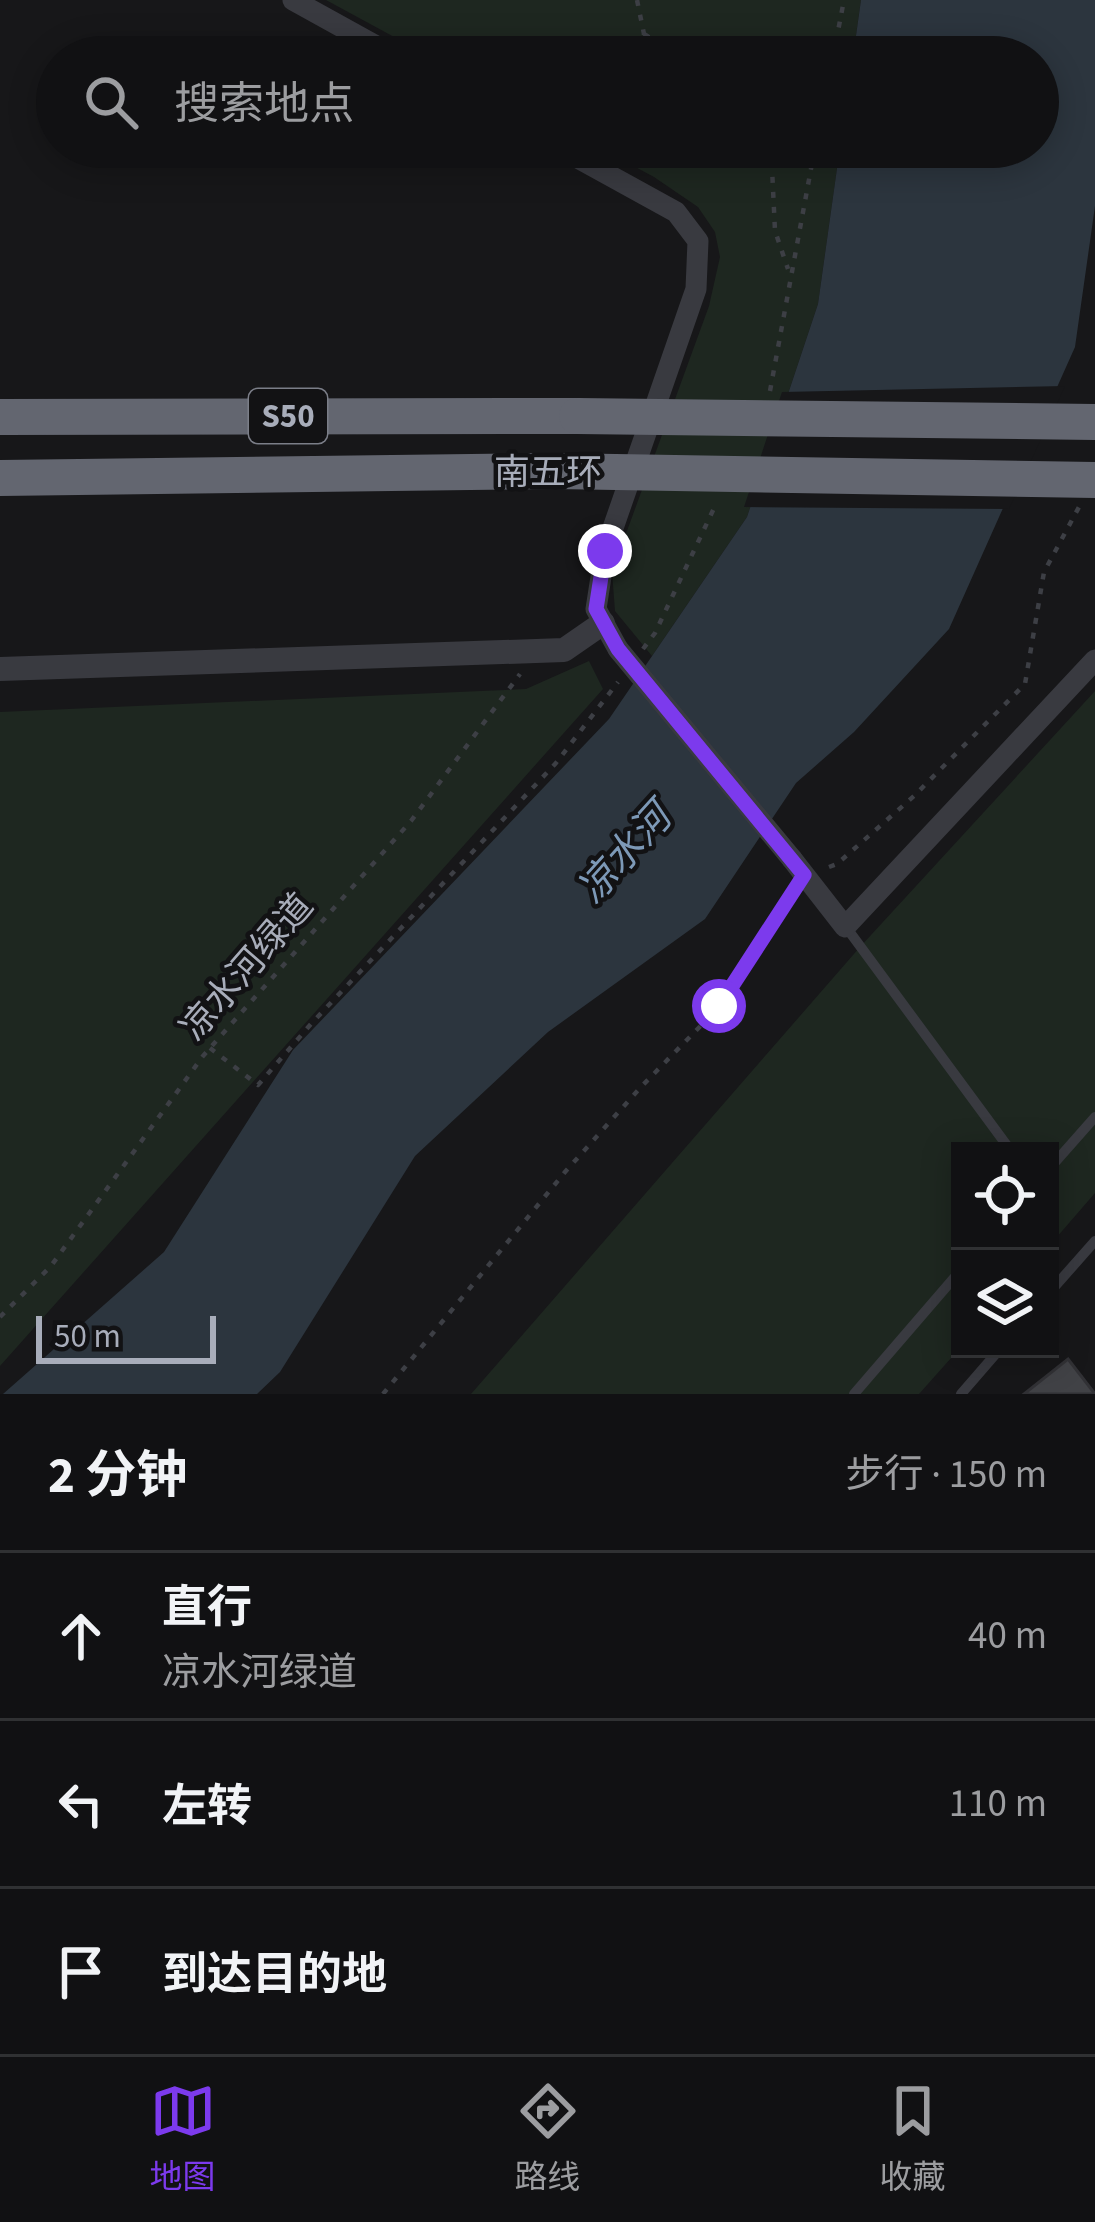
<!DOCTYPE html>
<html lang="zh">
<meta charset="utf-8">
<style>
body{margin:0;font-family:"Source Sans 3","Noto Sans SC",sans-serif;background:#1e1f21;color:#f1f3f6}
.controls{position:absolute;right:36px;bottom:36px;display:grid;overflow:hidden;border-radius:0px;box-shadow:0 6px 30px #0003}
.controls button{width:108px;height:108px;display:grid;place-items:center;padding:0;border:0;border-bottom:3px solid #303133;background:#111113;color:#f1f3f6;font:60px sans-serif}
.scale{position:absolute;left:36px;bottom:30px;width:180px;box-sizing:border-box;padding-left:12px;border:6px solid #a8adba;border-top:0;font-size:33px;line-height:42px;white-space:nowrap;color:#a8adba;-webkit-text-stroke:9px #121214;paint-order:stroke}
.stop{position:absolute;width:36px;height:36px;margin:-27px;border:9px solid #7c3aed;border-radius:50%;background:#fff}
.stop.end{background:#7c3aed;border-color:#fff;box-shadow:0 3px 12px #0008}
.list{margin:0;padding:0;list-style:none}
h2{display:flex;justify-content:space-between;align-items:center;height:156px;margin:0;padding:0 48px;font-size:51px}
h2 small{font-size:39px;font-weight:400;color:#9c9da0}
.list li{display:grid;grid-template-columns:78px 1fr auto;gap:36px;align-items:center;box-sizing:border-box;height:168px;padding:0 48px;border-top:3px solid #303133}
.list b{display:block;font-size:45px;white-space:nowrap}
.list p{margin:0;font-size:39px;white-space:nowrap;color:#9c9da0}
.list em{font-size:39px;font-style:normal;color:#9c9da0}
.icon{flex:none;width:66px;height:66px;fill:none;stroke:currentColor;stroke-width:2;stroke-linecap:round;stroke-linejoin:round}
.map{position:relative;flex:none;width:1095px;height:1394px;overflow:hidden}
.search{position:absolute;background:#111113;box-shadow:0 6px 30px #0003;left:36px;right:36px;top:36px;height:132px;display:flex;align-items:center;gap:30px;box-sizing:border-box;padding:0 42px;border-radius:66px;color:#9c9da0;font-size:45px}
.sheet{height:660px;background:#111113}
nav{display:flex;justify-content:space-around;align-items:center;box-sizing:border-box;height:168px;border-top:3px solid #303133;background:#111113;font-size:33px;color:#9c9da0}
nav a{display:grid;justify-items:center;gap:6px}
nav .on{color:#7c3aed}
.map>svg:first-child{display:block}
.green{fill:#1e2720}
.water{fill:#2c353e}
.pier{fill:#171719}
.building{fill:#414246;stroke:#313135;stroke-width:3}
.lines{fill:none;stroke-linecap:round;stroke-linejoin:round}
.path{stroke:#3d3f45;stroke-width:4.5;stroke-dasharray:6 9;stroke-linecap:butt}
.service{stroke:#393a40;stroke-width:10}
.minor{stroke:#393a40;stroke-width:21}
.tertiary{stroke:#393a40;stroke-width:24}
.motorway{stroke:#636670;stroke-width:36}
.minor-bridge{stroke:#393a40;stroke-width:21}
.motorway-bridge{stroke:#636670;stroke-width:36}
.route{stroke:#7c3aed;stroke-width:15}
.labels{text-anchor:middle;dominant-baseline:central;stroke-width:9;stroke-linejoin:round;paint-order:stroke}
.shield{fill:#121214;stroke:#7b7e88;stroke-width:3}
.shield-label{font-size:33px;font-weight:bold;fill:#a8adba}
.street-label{font-size:36px;fill:#a8adba;stroke:#121214}
.water-label{font-size:39px;font-style:italic;fill:#7d99b7;stroke:#121214}
</style>
<div class="map">
<svg width="1095" height="1394" viewBox="0 0 1095 1394">
<rect width="100%" height="100%" fill="#171719"/>
<g class="green">
<path d="M 326,0 L 861,0 L 853,57 L 431,57 Z"/>
<path d="M 598,147 L 840,147 L 818,304 L 747,517 L 652,656 L 615,611 L 612,572 L 709,306 L 720,257 L 715,232 L 698,207 L 654,177 Z"/>
<path d="M 589,661 L 603,689 L 0,1366 L 0,712 L 526,689 Z"/>
<path d="M 1095,691 L 1095,1193 L 1050,1245 L 1050,1151 L 960,1151 L 960,1348 L 919,1394 L 471,1394 L 860,947 Z"/>
</g>
<path class="water" d="M 861,0 L 1095,0 L 1095,206 L 1075,347 L 949,629 L 854,732 L 796,783 L 705,919 L 548,1032 L 415,1156 L 280,1372 L 257,1394 L 3,1394 L 164,1252 L 293,1050 L 609,719 L 747,517 L 818,304 L 840,147 L 1038,147 L 1038,57 L 853,57 Z"/>
<path class="pier" d="M 1065,386 L 1009,509 L 744,507 L 782,392 Z"/>
<path class="building" d="M 1068,1359 L 1095,1394 L 1024,1394 Z"/>
<g class="lines">
<g class="path">
<path d="M 637,0 L 644,34 L 640,57"/>
<path d="M 644,34 L 680,57"/>
<path d="M 833,57 L 844,0"/>
<path d="M 771,147 L 775,231 L 788,269"/>
<path d="M 770,391 L 815,147"/>
<path d="M 643,649 L 655,633 L 716,504"/>
<path d="M 829,867 L 837,864 L 914,796 L 1025,684 L 1044,572 L 1079,507"/>
<path d="M 210,1048 L 258,1085 L 311,1024 L 556,763 L 618,682"/>
<path d="M 0,1317 L 51,1266 L 203,1056 L 411,821 L 520,674"/>
<path d="M 383,1394 L 565,1172 L 640,1088 L 720,1006 L 751,961 L 792,893"/>
</g>
<g class="service">
<path d="M 846,927 L 1011,1151"/>
<path d="M 1050,1168 L 1095,1117"/>
<path d="M 1050,1292 L 1095,1241"/>
<path d="M 854,1394 L 960,1271"/>
<path d="M 961,1394 L 1000,1349"/>
</g>
<g class="minor">
<path d="M 293,0 L 396,57"/>
<path d="M 558,147 L 676,212 L 698,241 L 696,289 L 605,551 L 596,609 L 618,649"/>
<path d="M 792,859 L 845,927 L 1095,660"/>
</g>
<path class="tertiary" d="M 0,669 L 564,650 L 603,623"/>
<g class="motorway">
<path d="M 0,417 L 577,416"/>
<path d="M 0,478 L 556,471"/>
</g>
<path class="minor-bridge" d="M 618,649 L 792,859"/>
<g class="motorway-bridge">
<path d="M 577,416 L 1095,422"/>
<path d="M 556,471 L 1095,480"/>
</g>
</g>
<g class="lines">
<path class="route" d="M 605,551 L 596,609 L 618,649 L 804,875 L 719,1006"/>
</g>
<g class="labels">
<rect class="shield" x="249" y="389" width="78" height="54" rx="9"/>
<g class="shield-label">
<text x="288" y="416">S50</text>
</g>
<g class="street-label">
<text x="548" y="472">南五环</text>
<text transform="translate(247 967) rotate(-49)">凉水河绿道</text>
</g>
<g class="water-label">
<text transform="translate(625 854) rotate(-48)">凉水河</text>
</g>
</g>
</svg>
<div class="controls">
<button><svg class="icon" aria-label="locate" viewBox="0 0 24 24"><circle cx="12" cy="12" r="6"/><path d="M12 2v4M12 18v4M2 12h4M18 12h4"/></svg></button>
<button><svg class="icon" aria-label="layers" viewBox="0 0 24 24"><path d="M12 4l9 5-9 5-9-5zM3 14l9 5 9-5"/></svg></button>
</div>
<div class="scale">50 m</div>
<div class="stop" style="left:719px;top:1006px"></div>
<div class="stop end" style="left:605px;top:551px"></div>
<div class="search"><svg class="icon" aria-label="search" viewBox="0 0 24 24"><circle cx="10" cy="10" r="6"/><path d="M15 15l6 6"/></svg>搜索地点</div>
</div>
<section class="sheet">
<h2>2 分钟<small>步行 · 150 m</small></h2>
<ul class="list">
<li><svg class="icon" aria-label="ahead" viewBox="0 0 24 24"><path d="M12 20V5M6 11l6-6 6 6"/></svg><div><b>直行</b><p>凉水河绿道</p></div><em>40 m</em></li>
<li><svg class="icon" aria-label="left" viewBox="0 0 24 24"><path d="M17 20v-9H6M10 6l-5 5 5 5"/></svg><div><b>左转</b></div><em>110 m</em></li>
<li><svg class="icon" aria-label="arrive" viewBox="0 0 24 24"><path d="M6 21V4h12l-3 4 3 4H6"/></svg><div><b>到达目的地</b></div></li>
</ul>
</section>
<nav>
<a class="on"><svg class="icon" aria-label="map" viewBox="0 0 24 24"><path d="M3 6l6-2 6 2 6-2v14l-6 2-6-2-6 2zM9 4v14M15 6v14"/></svg>地图</a>
<a><svg class="icon" aria-label="directions" viewBox="0 0 24 24"><path d="M12 3l9 9-9 9-9-9zM9 14v-3h6M13 9l2 2-2 2"/></svg>路线</a>
<a><svg class="icon" aria-label="saved" viewBox="0 0 24 24"><path d="M7 4h10v16l-5-4-5 4z"/></svg>收藏</a>
</nav>
